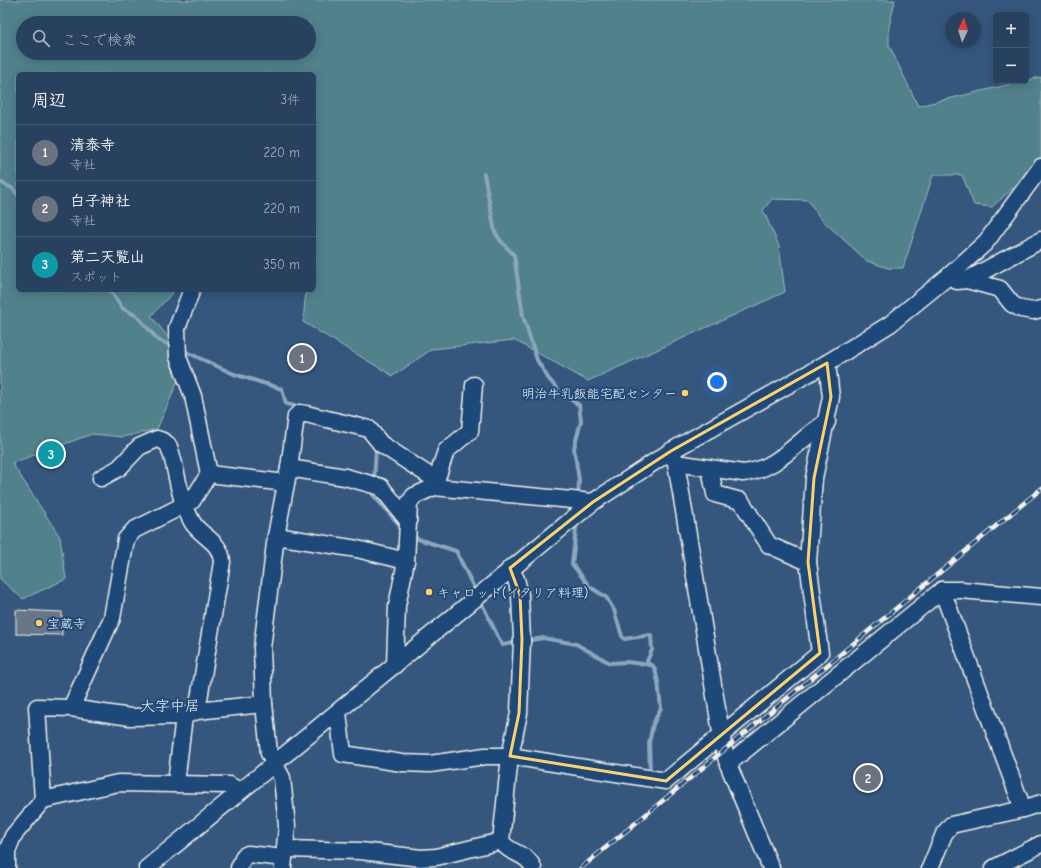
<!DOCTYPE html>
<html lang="ja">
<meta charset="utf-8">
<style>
body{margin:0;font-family:"Comic Neue","Klee One",sans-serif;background:#304864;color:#f1f3f6}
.controls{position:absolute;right:12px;top:12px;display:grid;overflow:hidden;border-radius:6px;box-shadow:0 2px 10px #0003}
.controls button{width:36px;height:36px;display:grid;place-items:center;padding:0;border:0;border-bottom:1px solid #445a73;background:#28415e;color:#f1f3f6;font:20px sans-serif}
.compass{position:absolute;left:945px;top:12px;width:36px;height:36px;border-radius:50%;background:#28415e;box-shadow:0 2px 10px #0003;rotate:4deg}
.you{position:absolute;left:717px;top:382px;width:14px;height:14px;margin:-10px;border:3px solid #fff;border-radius:50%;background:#1a73e8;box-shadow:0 0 0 6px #1a73e833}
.badge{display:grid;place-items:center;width:26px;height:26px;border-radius:50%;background:#ffd166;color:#fff;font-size:13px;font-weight:700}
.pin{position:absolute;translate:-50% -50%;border:2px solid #fff;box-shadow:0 1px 4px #0006}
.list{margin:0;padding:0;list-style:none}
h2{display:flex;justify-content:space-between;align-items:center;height:52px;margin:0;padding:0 16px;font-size:17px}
h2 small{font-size:13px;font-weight:400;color:#a5afbc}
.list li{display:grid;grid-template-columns:26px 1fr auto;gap:12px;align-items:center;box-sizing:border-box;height:56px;padding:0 16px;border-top:1px solid #445a73}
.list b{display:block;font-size:15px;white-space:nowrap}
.list p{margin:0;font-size:13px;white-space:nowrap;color:#a5afbc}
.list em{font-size:13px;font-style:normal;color:#a5afbc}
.icon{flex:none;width:22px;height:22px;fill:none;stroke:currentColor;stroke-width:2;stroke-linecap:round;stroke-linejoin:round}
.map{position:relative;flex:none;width:1041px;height:868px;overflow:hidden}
.search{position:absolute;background:#28415e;box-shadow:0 2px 10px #0003;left:16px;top:16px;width:300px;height:44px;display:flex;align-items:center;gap:10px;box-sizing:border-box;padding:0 14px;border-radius:22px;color:#a5afbc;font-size:15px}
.panel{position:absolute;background:#28415e;box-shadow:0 2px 10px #0003;left:16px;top:72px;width:300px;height:220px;border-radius:6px}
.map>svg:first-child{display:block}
.green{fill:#51818b;stroke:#a2b9ba;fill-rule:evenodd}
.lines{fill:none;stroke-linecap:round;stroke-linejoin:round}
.stream{stroke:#8ca6be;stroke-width:4}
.building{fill:#697488;stroke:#f4f1e8}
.minor-casing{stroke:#f4f1e8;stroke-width:19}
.minor{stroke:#1f4a7a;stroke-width:16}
.rail-casing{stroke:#f4f1e8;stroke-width:4.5}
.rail{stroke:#1f4a7a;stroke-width:3;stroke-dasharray:9;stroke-linecap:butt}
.marked{fill:none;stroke:#ffd166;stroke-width:3;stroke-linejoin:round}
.poi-dot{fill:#ffd166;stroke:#1f4a7a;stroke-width:1.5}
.labels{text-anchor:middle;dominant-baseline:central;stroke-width:4;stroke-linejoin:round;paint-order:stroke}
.poi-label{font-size:13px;fill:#f4f1e8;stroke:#1f4a7a;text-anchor:start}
.quarter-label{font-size:15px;fill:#f4f1e8;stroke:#1f4a7a}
</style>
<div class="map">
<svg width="1041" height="868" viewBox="0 0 1041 868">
<rect width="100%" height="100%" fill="#35577e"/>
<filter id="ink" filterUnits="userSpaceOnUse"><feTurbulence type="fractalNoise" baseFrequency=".025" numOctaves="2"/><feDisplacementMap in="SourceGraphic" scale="8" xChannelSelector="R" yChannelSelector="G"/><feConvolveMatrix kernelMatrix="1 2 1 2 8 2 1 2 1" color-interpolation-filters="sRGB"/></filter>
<g filter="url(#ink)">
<path class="green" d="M 0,0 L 895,0 L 889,27 L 889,45 L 918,106 L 1041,77 L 1041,163 L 992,207 L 974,205 L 962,175 L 933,175 L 903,268 L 888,268 L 867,261 L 820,218 L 808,200 L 772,199 L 763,210 L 779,246 L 785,292 L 588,381 L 514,340 L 432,349 L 393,376 L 303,322 L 306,290 L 314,290 L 314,74 L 18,74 L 18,290 L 175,290 L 151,316 L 187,360 L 157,429 L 123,437 L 92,434 L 12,463 L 60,537 L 66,579 L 23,599 L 0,579 ZM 23,23 L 309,23 L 309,53 L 23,53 Z"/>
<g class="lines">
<g class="stream">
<path d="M 484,174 L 495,232 L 500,240 L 514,255 L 523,316 L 537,360 L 548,378 L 561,393 L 579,405 L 581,421 L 574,448 L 579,480 L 578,498"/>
<path d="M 0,182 L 12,188 L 18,195"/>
<path d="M 110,290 L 122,308 L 137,316 L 158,340 L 174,347"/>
<path d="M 182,350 L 234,374 L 282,389 L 286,404 L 300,407"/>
<path d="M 374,482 L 376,447"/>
<path d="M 373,489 L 373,495 L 404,530"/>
<path d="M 577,521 L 572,564 L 590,587 L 606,597 L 614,610 L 622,636 L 624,639 L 651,635 L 652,650 L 647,661 L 649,665"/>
<path d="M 411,535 L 418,539 L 456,551 L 477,594"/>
<path d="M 480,600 L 502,645 L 519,642"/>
<path d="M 525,641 L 543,638 L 576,644 L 610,663 L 626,662 L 652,665 L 655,669 L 658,682 L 661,708 L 653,724 L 649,743 L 650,770"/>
</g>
</g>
<path class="building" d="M 16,610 L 62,612 L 62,635 L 16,634 Z"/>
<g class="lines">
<g class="minor-casing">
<g id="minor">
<path d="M 950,275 L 957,281 L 967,280 L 1041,240"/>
<path d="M 967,280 L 1000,289 L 1012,304 L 1021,309 L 1033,311 L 1041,309"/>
<path d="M 191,292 L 177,328 L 178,357 L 193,396 L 209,474 L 286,483"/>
<path d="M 671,451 L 676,463 L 724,750 L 728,764 L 771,868"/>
<path d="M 676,463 L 743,473 C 778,470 798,439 827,422"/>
<path d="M 289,468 L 345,477 L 381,487 L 408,521"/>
<path d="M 710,469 L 715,494 L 741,501 L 769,545 L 808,562"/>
<path d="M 101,478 L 119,468 L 139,447 L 157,439 C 161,440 167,442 169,447 C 176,465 177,486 184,504 C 187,511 190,520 195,526 C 206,539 221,543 222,562 L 197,711"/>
<path d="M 434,487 L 593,502"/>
<path d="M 276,536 L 357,549 L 406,561"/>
<path d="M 510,568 L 516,579 L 520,595 L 522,640 L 519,713 L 510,756 L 501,841 C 509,854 528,853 533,868"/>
<path d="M 942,590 L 1023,809"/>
<path d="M 395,665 L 397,606 L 406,561 L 409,503 L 414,496 L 434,487 L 446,451 L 470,431 L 474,385"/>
<path d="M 71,708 L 112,618 L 126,539 L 134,530 L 192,501 L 209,474"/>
<path d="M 338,713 L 343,754 L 402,763 L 430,764 L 485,756 L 510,756 L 666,781 L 820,653 L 808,562 L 814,478 L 831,397 L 827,363"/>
<path d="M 728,764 L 942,590 L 961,590 L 1041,597"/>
<path d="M 176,783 L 184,716"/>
<path d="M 43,800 L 118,783 L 229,785 L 240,791"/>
<path d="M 285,849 L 360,851 L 421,858 L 436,857 L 501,841"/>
<path d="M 7,868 L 7,851 L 13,836 L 43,800 L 37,707 L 71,708 L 130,717 L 184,716 L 197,711 L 264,704"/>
<path d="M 147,868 L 593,502 L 671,451 L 827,363 L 890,324 L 950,275 L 986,242 L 1041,167"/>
<path d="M 239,868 L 244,856 L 248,854 L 284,858"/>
<path d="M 283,868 L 287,826 L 282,778 L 269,753 L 264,704 L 262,648 L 276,536 L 289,468 L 296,416 L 300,413 L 306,414 L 369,429 L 381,444 L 436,480"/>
<path d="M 930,868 L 944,834 L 951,825 L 1023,809 L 1041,803"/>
<path d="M 994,868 L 1041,844"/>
</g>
</g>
<use href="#minor" class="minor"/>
<g class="rail-casing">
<path id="rail" d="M 581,868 L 1041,489"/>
</g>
<use href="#rail" class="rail"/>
</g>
</g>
<path class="marked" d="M 827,363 L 831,397 L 814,478 L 808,562 L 820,653 L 666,781 L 510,756 L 519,713 L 522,640 L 520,595 L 510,568 L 593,502 L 671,451 Z"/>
<g class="poi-dot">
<circle cx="685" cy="393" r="4"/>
<circle cx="429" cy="592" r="4"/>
<circle cx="39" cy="623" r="4"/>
</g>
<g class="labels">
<g class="poi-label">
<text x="677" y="393" text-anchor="end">明治牛乳飯能宅配センター</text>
<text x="437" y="592">キャロット(イタリア料理)</text>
<text x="47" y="623">宝蔵寺</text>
</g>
<g class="quarter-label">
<text x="170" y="706">大字中居</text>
</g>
</g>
</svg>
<div class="controls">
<button>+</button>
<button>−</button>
</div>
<svg class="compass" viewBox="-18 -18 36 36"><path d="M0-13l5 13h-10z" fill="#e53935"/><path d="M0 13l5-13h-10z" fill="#a5afbc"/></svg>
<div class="you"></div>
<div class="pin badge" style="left:302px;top:358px;background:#6b7280">1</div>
<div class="pin badge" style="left:868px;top:778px;background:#6b7280">2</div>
<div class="pin badge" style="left:51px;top:454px;background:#0f9aa8">3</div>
<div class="search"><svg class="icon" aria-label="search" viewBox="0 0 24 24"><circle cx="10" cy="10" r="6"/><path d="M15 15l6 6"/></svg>ここで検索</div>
<section class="panel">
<h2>周辺<small>3件</small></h2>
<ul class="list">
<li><span class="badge" style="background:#6b7280">1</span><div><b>清泰寺</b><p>寺社</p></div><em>220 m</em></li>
<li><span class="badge" style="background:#6b7280">2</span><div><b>白子神社</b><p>寺社</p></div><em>220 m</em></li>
<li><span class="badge" style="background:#0f9aa8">3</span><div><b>第二天覧山</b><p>スポット</p></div><em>350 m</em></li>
</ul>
</section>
</div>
